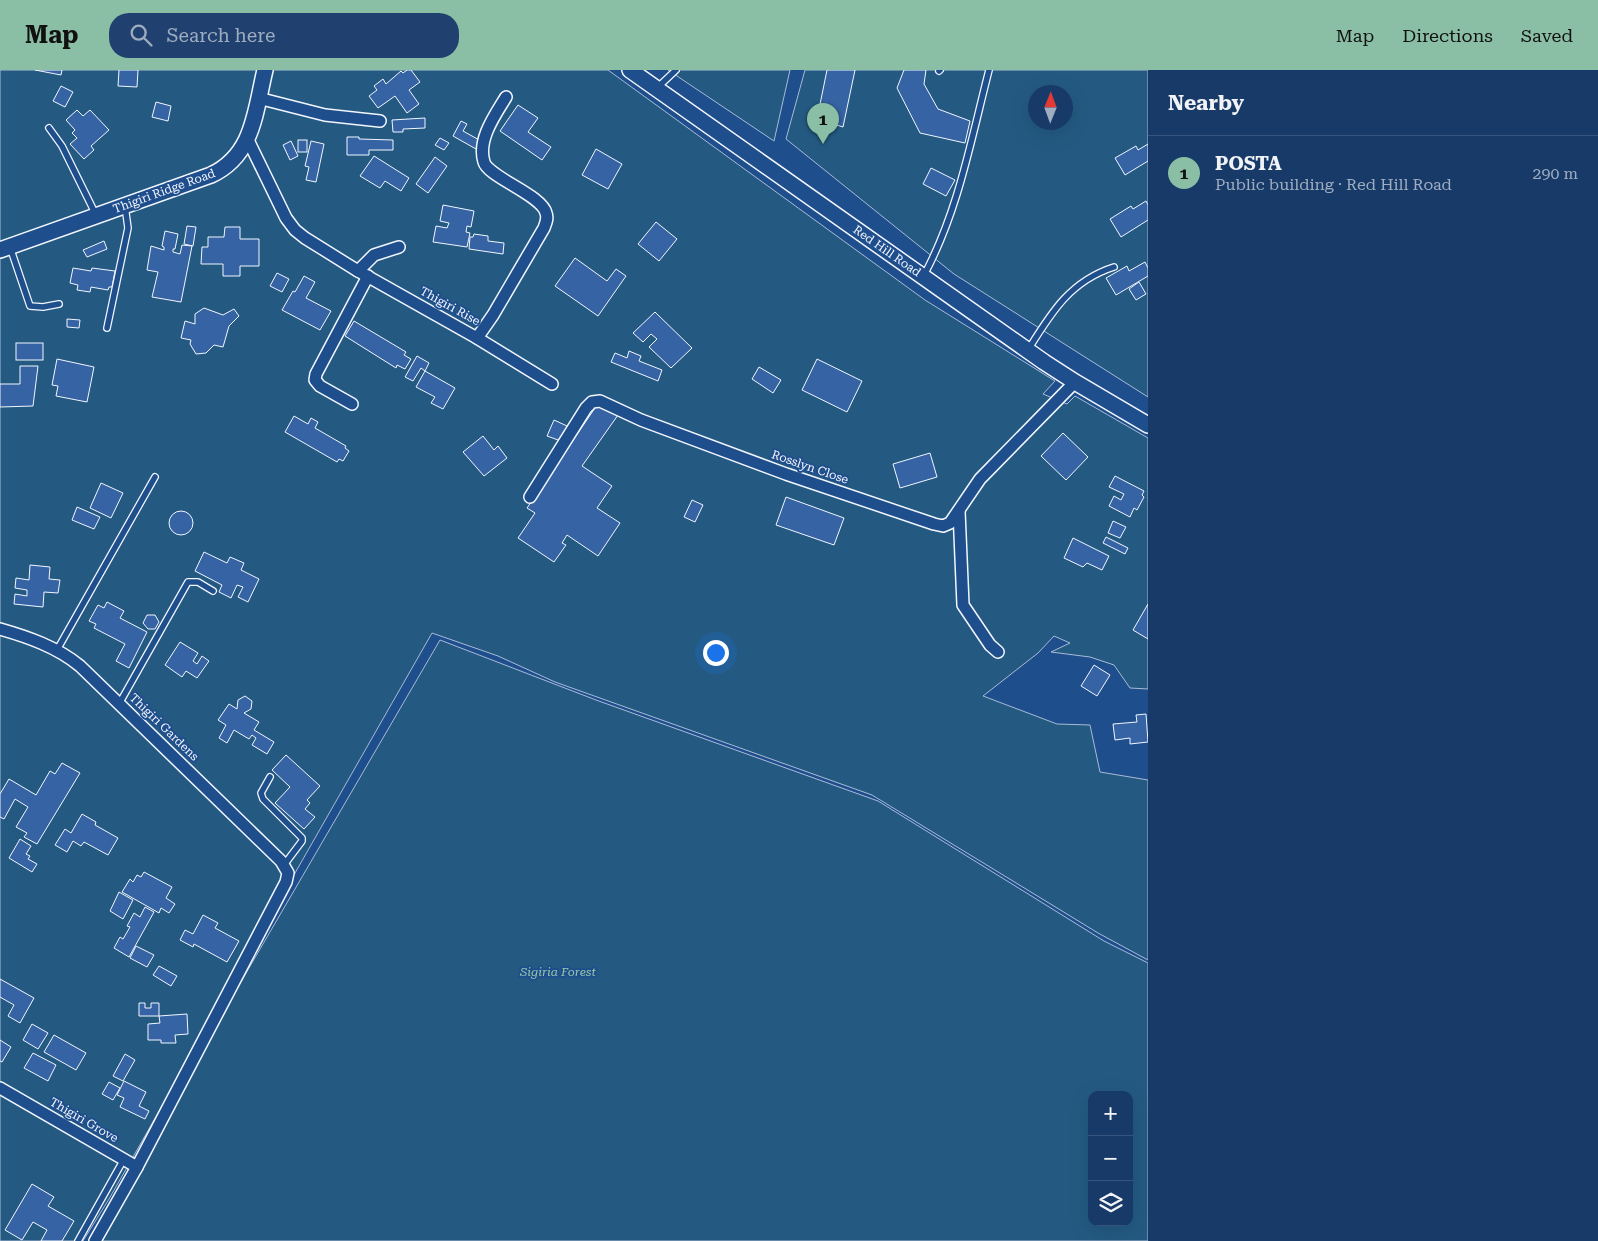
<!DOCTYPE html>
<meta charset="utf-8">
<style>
body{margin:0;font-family:"Roboto Serif",serif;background:#20416f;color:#f1f3f6}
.controls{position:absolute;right:15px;bottom:15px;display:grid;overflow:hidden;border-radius:10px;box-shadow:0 5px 20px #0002}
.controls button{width:45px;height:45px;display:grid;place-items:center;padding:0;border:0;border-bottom:1px solid #36547d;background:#173a69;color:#f1f3f6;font:25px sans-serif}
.compass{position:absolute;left:1028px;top:15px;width:45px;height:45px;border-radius:50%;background:#173a69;box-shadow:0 5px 20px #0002;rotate:1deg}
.you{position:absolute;left:715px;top:582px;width:18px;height:18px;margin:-12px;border:4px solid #fff;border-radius:50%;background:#1a73e8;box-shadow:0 0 0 8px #1a73e833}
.badge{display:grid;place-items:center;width:32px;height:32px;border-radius:50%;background:#8abfa5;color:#111;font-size:16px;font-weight:700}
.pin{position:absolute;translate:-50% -41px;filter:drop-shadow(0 1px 2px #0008)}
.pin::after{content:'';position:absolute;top:26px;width:18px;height:15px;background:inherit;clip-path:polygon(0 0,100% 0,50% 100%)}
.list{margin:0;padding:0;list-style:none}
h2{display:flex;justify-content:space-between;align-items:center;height:65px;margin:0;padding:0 20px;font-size:21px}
h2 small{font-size:16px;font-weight:400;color:#9eadc0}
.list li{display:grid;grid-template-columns:32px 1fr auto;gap:15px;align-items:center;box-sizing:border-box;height:75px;padding:0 20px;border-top:1px solid #36547d}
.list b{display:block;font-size:19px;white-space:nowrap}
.list p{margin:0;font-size:16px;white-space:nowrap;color:#9eadc0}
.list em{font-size:16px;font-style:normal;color:#9eadc0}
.icon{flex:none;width:28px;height:28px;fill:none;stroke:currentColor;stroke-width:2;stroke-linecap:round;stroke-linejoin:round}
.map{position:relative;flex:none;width:1148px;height:1171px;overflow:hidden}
header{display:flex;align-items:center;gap:30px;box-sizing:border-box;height:70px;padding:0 25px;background:#8abfa5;color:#111}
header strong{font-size:24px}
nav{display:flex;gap:28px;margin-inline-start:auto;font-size:18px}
.search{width:350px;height:45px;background:#20416f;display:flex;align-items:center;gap:12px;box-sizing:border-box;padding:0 18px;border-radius:20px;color:#9eadc0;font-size:19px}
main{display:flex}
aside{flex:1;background:#173a69}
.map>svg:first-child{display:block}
.green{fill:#245a82;stroke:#a8bbd7;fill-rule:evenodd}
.building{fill:#3563a3;stroke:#f2f6ff}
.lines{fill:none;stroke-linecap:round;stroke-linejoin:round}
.lane-casing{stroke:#f2f6ff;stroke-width:8}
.street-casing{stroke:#f2f6ff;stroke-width:14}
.secondary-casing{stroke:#f2f6ff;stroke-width:18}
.lane{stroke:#1f4e8c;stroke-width:5.5}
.street{stroke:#1f4e8c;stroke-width:11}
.secondary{stroke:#1f4e8c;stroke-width:15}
.labels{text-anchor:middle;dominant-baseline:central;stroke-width:4;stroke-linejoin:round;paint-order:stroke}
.street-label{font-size:12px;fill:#f2f6ff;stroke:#1f4e8c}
.park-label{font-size:12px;font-style:italic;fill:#97c8a6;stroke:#1f4e8c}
</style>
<header>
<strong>Map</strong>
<div class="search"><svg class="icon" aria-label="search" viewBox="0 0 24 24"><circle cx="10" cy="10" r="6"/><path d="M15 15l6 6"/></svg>Search here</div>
<nav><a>Map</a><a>Directions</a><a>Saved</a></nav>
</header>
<main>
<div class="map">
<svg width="1148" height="1171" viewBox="0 0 1148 1171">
<rect width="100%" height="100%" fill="#1f4e8c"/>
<g class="green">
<path d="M 0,0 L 608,0 L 925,230 L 1055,311 L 1043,324 L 1067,334 L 1075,326 L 1148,368 L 1148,619 L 1130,618 L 1114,595 L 1090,587 L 1051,582 L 1070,573 L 1054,566 L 1038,583 L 983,626 L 1057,654 L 1090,655 L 1100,702 L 1148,710 L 1148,890 L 1098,863 L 872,725 L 555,612 L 498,586 L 432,563 L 109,1129 L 83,1171 L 0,1171 Z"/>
<path d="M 668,0 L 790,0 L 774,71 Z"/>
<path d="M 805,0 L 1148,0 L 1148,327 L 954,204 L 786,69 ZM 1036,22 L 1066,22 L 1066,52 L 1036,52 Z"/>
<path d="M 440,570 L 596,630 L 878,731 L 1104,871 L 1148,893 L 1148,1171 L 90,1171 ZM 1092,1025 L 1129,1025 L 1129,1152 L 1092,1152 Z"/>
</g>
<g class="building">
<path d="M 35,0 L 62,0 L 61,5 Z"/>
<path d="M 119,0 L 138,0 L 137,17 L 118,16 Z"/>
<path d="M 407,0 L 411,0 L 420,12 L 409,20 L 419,34 L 407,43 L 395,26 L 378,38 L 369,26 L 377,20 L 374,16 L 383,9 L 386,14 L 401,1 L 403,3 Z"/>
<path d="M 827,0 L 855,0 L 843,57 L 817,49 Z"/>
<path d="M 904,0 L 926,0 L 924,14 L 938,39 L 970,51 L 965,73 L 920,63 L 897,18 Z"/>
<path d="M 61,16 L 73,22 L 65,37 L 53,31 Z"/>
<path d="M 156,32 L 171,36 L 168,51 L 152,47 Z"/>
<path d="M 518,35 L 538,48 L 528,62 L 551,77 L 542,90 L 500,61 Z"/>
<path d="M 77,40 L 83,46 L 90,40 L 109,60 L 91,76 L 94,80 L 84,89 L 70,74 L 77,68 L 72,63 L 75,60 L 66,50 Z"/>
<path d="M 425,48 L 425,58 L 403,59 L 403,62 L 393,62 L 392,50 Z"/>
<path d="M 461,51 L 467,54 L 463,61 L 481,71 L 476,79 L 453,66 Z"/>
<path d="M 347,67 L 359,67 L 359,69 L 393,70 L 393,80 L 369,80 L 369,85 L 347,85 Z"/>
<path d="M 440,68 L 449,73 L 444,80 L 435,75 Z"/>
<rect x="298" y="70" width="9" height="12"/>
<path d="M 291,71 L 298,86 L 290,90 L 283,75 Z"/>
<path d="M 311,71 L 324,74 L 316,112 L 306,110 L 309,97 L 305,96 Z"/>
<path d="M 1148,74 L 1148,91 L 1125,105 L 1115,88 L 1136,76 L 1138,80 Z"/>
<path d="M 596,79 L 622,94 L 608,119 L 582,105 Z"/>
<path d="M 374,86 L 409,108 L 401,121 L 385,111 L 380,118 L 360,106 Z"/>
<path d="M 435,87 L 447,96 L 428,123 L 416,114 Z"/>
<path d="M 931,98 L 955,110 L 946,126 L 923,114 Z"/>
<path d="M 1146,131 L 1148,135 L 1148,150 L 1121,167 L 1110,149 L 1131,136 L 1133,139 Z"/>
<path d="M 443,135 L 474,141 L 471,157 L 467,156 L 466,162 L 470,163 L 467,177 L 433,172 L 436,156 L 447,158 L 449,153 L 440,151 Z"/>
<path d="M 656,152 L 677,169 L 659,191 L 638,174 Z"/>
<path d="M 187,156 L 196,157 L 193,176 L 184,174 Z"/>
<path d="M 225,157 L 240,157 L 240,169 L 259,169 L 259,196 L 240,196 L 240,206 L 223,206 L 223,194 L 201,194 L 202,177 L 208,177 L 208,167 L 224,167 Z"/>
<path d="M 165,161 L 178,164 L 175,179 L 173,179 L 173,182 L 180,184 L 182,175 L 192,176 L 181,232 L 152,227 L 158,202 L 147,200 L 151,176 L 164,180 L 164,177 L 162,176 Z"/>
<path d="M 474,164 L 488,166 L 488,171 L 504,173 L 503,184 L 469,179 L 470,167 L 473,167 Z"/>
<path d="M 104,171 L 107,179 L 87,187 L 83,180 Z"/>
<path d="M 575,188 L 607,211 L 616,199 L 626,206 L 598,246 L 555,216 Z"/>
<path d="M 1145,192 L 1148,198 L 1148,206 L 1116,225 L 1106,208 L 1127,196 L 1129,201 Z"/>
<path d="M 73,198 L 91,201 L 92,198 L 115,201 L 112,217 L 109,217 L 108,220 L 91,217 L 90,222 L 77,220 L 78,215 L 70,213 Z"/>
<path d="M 277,203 L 289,209 L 282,222 L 270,216 Z"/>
<path d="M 304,206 L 315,212 L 306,228 L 331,241 L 320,260 L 282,240 L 293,221 L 295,222 Z"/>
<path d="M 1139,212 L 1146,224 L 1136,230 L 1129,219 Z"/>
<path d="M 204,238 L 223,245 L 234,239 L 239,246 L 229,256 L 223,277 L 214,275 L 206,283 L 196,284 L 190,274 L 191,270 L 181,268 L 185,251 L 195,254 L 195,244 Z"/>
<path d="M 655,242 L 692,278 L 671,298 L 649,277 L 657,269 L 651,264 L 643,272 L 633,263 Z"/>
<path d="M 67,249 L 80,250 L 79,258 L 67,257 Z"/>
<path d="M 354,251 L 406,282 L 404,285 L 411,289 L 405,299 L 397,295 L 396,298 L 345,266 Z"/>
<rect x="16" y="273" width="27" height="17"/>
<path d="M 629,281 L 641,286 L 639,291 L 662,300 L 658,311 L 611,292 L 615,283 L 627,288 Z"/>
<path d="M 417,286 L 429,293 L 425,301 L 421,298 L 413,311 L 405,307 Z"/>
<path d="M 57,289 L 94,297 L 87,332 L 56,326 L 58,316 L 52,315 Z"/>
<path d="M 817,289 L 862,311 L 847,342 L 802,320 Z"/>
<path d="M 20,296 L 38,296 L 33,336 L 0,337 L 0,314 L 20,314 Z"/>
<path d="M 759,297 L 781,310 L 773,323 L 752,309 Z"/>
<path d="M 425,301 L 455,318 L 443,339 L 431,333 L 435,327 L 416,317 Z"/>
<path d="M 599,332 L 618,345 L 582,396 L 612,416 L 597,438 L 620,453 L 598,486 L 567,465 L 562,473 L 566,475 L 554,492 L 518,468 L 535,443 L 527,438 Z"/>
<path d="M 294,346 L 308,354 L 311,348 L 318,352 L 315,358 L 346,376 L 345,378 L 349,381 L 343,391 L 339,389 L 337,392 L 285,362 Z"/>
<path d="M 554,350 L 567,356 L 561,371 L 547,366 Z"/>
<path d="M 1063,363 L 1088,387 L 1066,410 L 1041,386 Z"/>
<path d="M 483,366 L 494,380 L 498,376 L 507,388 L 484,406 L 463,382 Z"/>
<path d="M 930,383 L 937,407 L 900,418 L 893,394 Z"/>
<path d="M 1115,406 L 1144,421 L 1142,425 L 1144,427 L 1137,440 L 1134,438 L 1130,447 L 1109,436 L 1114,426 L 1121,430 L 1124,424 L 1109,417 Z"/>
<path d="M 101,413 L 123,423 L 111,448 L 90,438 Z"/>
<path d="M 786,427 L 844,448 L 834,475 L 776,455 Z"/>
<path d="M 692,430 L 703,435 L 695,452 L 684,447 Z"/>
<path d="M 77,437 L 100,447 L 94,459 L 72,450 Z"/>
<circle cx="181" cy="453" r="12"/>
<path d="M 1113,451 L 1126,457 L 1120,468 L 1108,463 Z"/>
<path d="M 1106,467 L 1128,478 L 1125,484 L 1103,473 Z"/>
<path d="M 1073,468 L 1109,486 L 1102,500 L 1087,493 L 1083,497 L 1064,488 Z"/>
<path d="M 204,482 L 227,493 L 230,487 L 244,493 L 241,500 L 259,509 L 248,532 L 238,527 L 243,517 L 237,515 L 231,528 L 219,522 L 222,515 L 195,501 Z"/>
<path d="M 30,495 L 50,497 L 49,509 L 60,510 L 58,523 L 44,522 L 43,537 L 14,534 L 15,524 L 27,526 L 27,520 L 15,518 L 16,508 L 29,510 Z"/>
<path d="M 107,532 L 124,541 L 120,548 L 147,562 L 129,598 L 116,591 L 125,574 L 94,558 L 96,554 L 89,551 L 98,535 L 104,538 Z"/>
<path d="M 1148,534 L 1148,569 L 1133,560 Z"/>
<path d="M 147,545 L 155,545 L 159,552 L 155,559 L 148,559 L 143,553 Z"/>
<path d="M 180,572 L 198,583 L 193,591 L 197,594 L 202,586 L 209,591 L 197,608 L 186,601 L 182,607 L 165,595 Z"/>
<path d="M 1094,595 L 1110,605 L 1097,626 L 1081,616 Z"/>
<path d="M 245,626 L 252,631 L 251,639 L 244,643 L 259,652 L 254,660 L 274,672 L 267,684 L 252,675 L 256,668 L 252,665 L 249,669 L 234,660 L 227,673 L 219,668 L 226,655 L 218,650 L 229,634 L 237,639 L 238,630 Z"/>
<path d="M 1146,644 L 1148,672 L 1130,674 L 1130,668 L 1115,670 L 1113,654 L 1137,652 L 1136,645 Z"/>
<path d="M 286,685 L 320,716 L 307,730 L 310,733 L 305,739 L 315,747 L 304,759 L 275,733 L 290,717 L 272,700 Z"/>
<path d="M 62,693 L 80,703 L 37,774 L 24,767 L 27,763 L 16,757 L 28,737 L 15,729 L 4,749 L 0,747 L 0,724 L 9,709 L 36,725 L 50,701 L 55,704 Z"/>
<path d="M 82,744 L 96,752 L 95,755 L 118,768 L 108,785 L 84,772 L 81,776 L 73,771 L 67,782 L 55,775 L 65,759 L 71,763 Z"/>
<path d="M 20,769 L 31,776 L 26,784 L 30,786 L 28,789 L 37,794 L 32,802 L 9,788 Z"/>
<path d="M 144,802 L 172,817 L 166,828 L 175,834 L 169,843 L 161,838 L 159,843 L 122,822 L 130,809 L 133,812 L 137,805 L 141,807 Z"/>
<path d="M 119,822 L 133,830 L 123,849 L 110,841 Z"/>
<path d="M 145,837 L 154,842 L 129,887 L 114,878 L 120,867 L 123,869 L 130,857 L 127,856 L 134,843 L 140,847 Z"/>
<path d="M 203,845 L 218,853 L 215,858 L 239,871 L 227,892 L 194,874 L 193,877 L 180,870 L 185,860 L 193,864 Z"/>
<path d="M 136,876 L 154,885 L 147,897 L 130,888 Z"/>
<path d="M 159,896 L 177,906 L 171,916 L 153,905 Z"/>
<path d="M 0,909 L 34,928 L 20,953 L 8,946 L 14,935 L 0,927 Z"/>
<path d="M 139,933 L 145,933 L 145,938 L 151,938 L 151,933 L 159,933 L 159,946 L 139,946 Z"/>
<path d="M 187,944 L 188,964 L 175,965 L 176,973 L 161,973 L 161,970 L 148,970 L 148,954 L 160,953 L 159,946 Z"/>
<path d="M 32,954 L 48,963 L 38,979 L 23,970 Z"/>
<path d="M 54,965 L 86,983 L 76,1000 L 44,982 Z"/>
<path d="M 0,970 L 11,977 L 2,992 L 0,991 Z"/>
<path d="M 33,983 L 56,995 L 48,1011 L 24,998 Z"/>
<path d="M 125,984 L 135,990 L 123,1011 L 113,1006 Z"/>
<path d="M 124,1011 L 146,1022 L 139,1036 L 149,1041 L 145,1049 L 120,1037 L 124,1028 L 117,1025 Z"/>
<path d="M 109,1012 L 120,1018 L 113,1030 L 102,1024 Z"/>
<path d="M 32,1114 L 54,1127 L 48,1136 L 74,1151 L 62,1171 L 41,1171 L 47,1160 L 33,1152 L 22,1170 L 5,1160 Z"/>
</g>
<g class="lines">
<g class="lane-casing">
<g id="lane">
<path d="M 939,1 L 940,0"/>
<path d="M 658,17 L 676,0"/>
<path d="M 49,58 L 62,76 L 96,145"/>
<path d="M 10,177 L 30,236 L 43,237 L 59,234"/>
<path d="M 923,207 C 958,143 971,70 989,0"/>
<path d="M 107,258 L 128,158 L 125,136"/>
<path d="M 1028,280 C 1051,243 1070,211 1114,197"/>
<path d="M 57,580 L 155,407"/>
<path d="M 119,634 L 188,512 L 198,512 L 213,521"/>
<path d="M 270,707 L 261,723 L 263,729 L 302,768 L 302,771 L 284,795"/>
<path d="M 78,1171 L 124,1089"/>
</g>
</g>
<g class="street-casing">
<g id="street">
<path d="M 258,28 L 325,45 L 380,51"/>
<path d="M 248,70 L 286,148 L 295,160 L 305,168 L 358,201 L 477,268 L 493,245 L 544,158 C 546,153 548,148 546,143 C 542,125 488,107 484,92 C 477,70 495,45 506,27"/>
<path d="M 358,201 L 374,185 L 399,177"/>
<path d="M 477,268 L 552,314"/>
<path d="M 352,334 L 320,316 L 315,310 L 316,304 L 368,206"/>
<path d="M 530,427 L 586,338 L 592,332 L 600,331 L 641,350 L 786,404 L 934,454 L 943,456 L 950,453 L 980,409 L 1075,312"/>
<path d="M 959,441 L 963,535 L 990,575 L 998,582"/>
<path d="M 0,559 C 28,567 57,577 80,596 L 281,791 L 288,803 L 286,812 L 137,1097 L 95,1171"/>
<path d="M 0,1018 L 137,1097"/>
</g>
</g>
<g class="secondary-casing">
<g id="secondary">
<path d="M 630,0 L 1044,292 L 1075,312 L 1148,355"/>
<path d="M 0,180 L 211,105 C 254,85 255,41 265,0"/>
</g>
</g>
<use href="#lane" class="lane"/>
<use href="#street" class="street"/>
<use href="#secondary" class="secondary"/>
</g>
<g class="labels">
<g class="street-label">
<text transform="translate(164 121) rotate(-20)">Thigiri Ridge Road</text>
<text transform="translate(887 181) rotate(35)">Red Hill Road</text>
<text transform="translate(450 236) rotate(29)">Thigiri Rise</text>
<text transform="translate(810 397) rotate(19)">Rosslyn Close</text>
<text transform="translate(164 657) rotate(44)">Thigiri Gardens</text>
<text transform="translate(84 1050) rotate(30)">Thigiri Grove</text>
</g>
<g class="park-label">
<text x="558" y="902">Sigiria Forest</text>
</g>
</g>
</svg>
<div class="controls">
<button>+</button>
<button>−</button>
<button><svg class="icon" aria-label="layers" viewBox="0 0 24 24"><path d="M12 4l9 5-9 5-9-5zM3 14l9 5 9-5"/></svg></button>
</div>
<svg class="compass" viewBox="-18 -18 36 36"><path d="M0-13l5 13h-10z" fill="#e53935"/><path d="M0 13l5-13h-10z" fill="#9eadc0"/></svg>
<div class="you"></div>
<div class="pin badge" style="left:823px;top:74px">1</div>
</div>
<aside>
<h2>Nearby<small></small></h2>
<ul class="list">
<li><span class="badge">1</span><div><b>POSTA</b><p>Public building · Red Hill Road</p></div><em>290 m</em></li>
</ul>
</aside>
</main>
